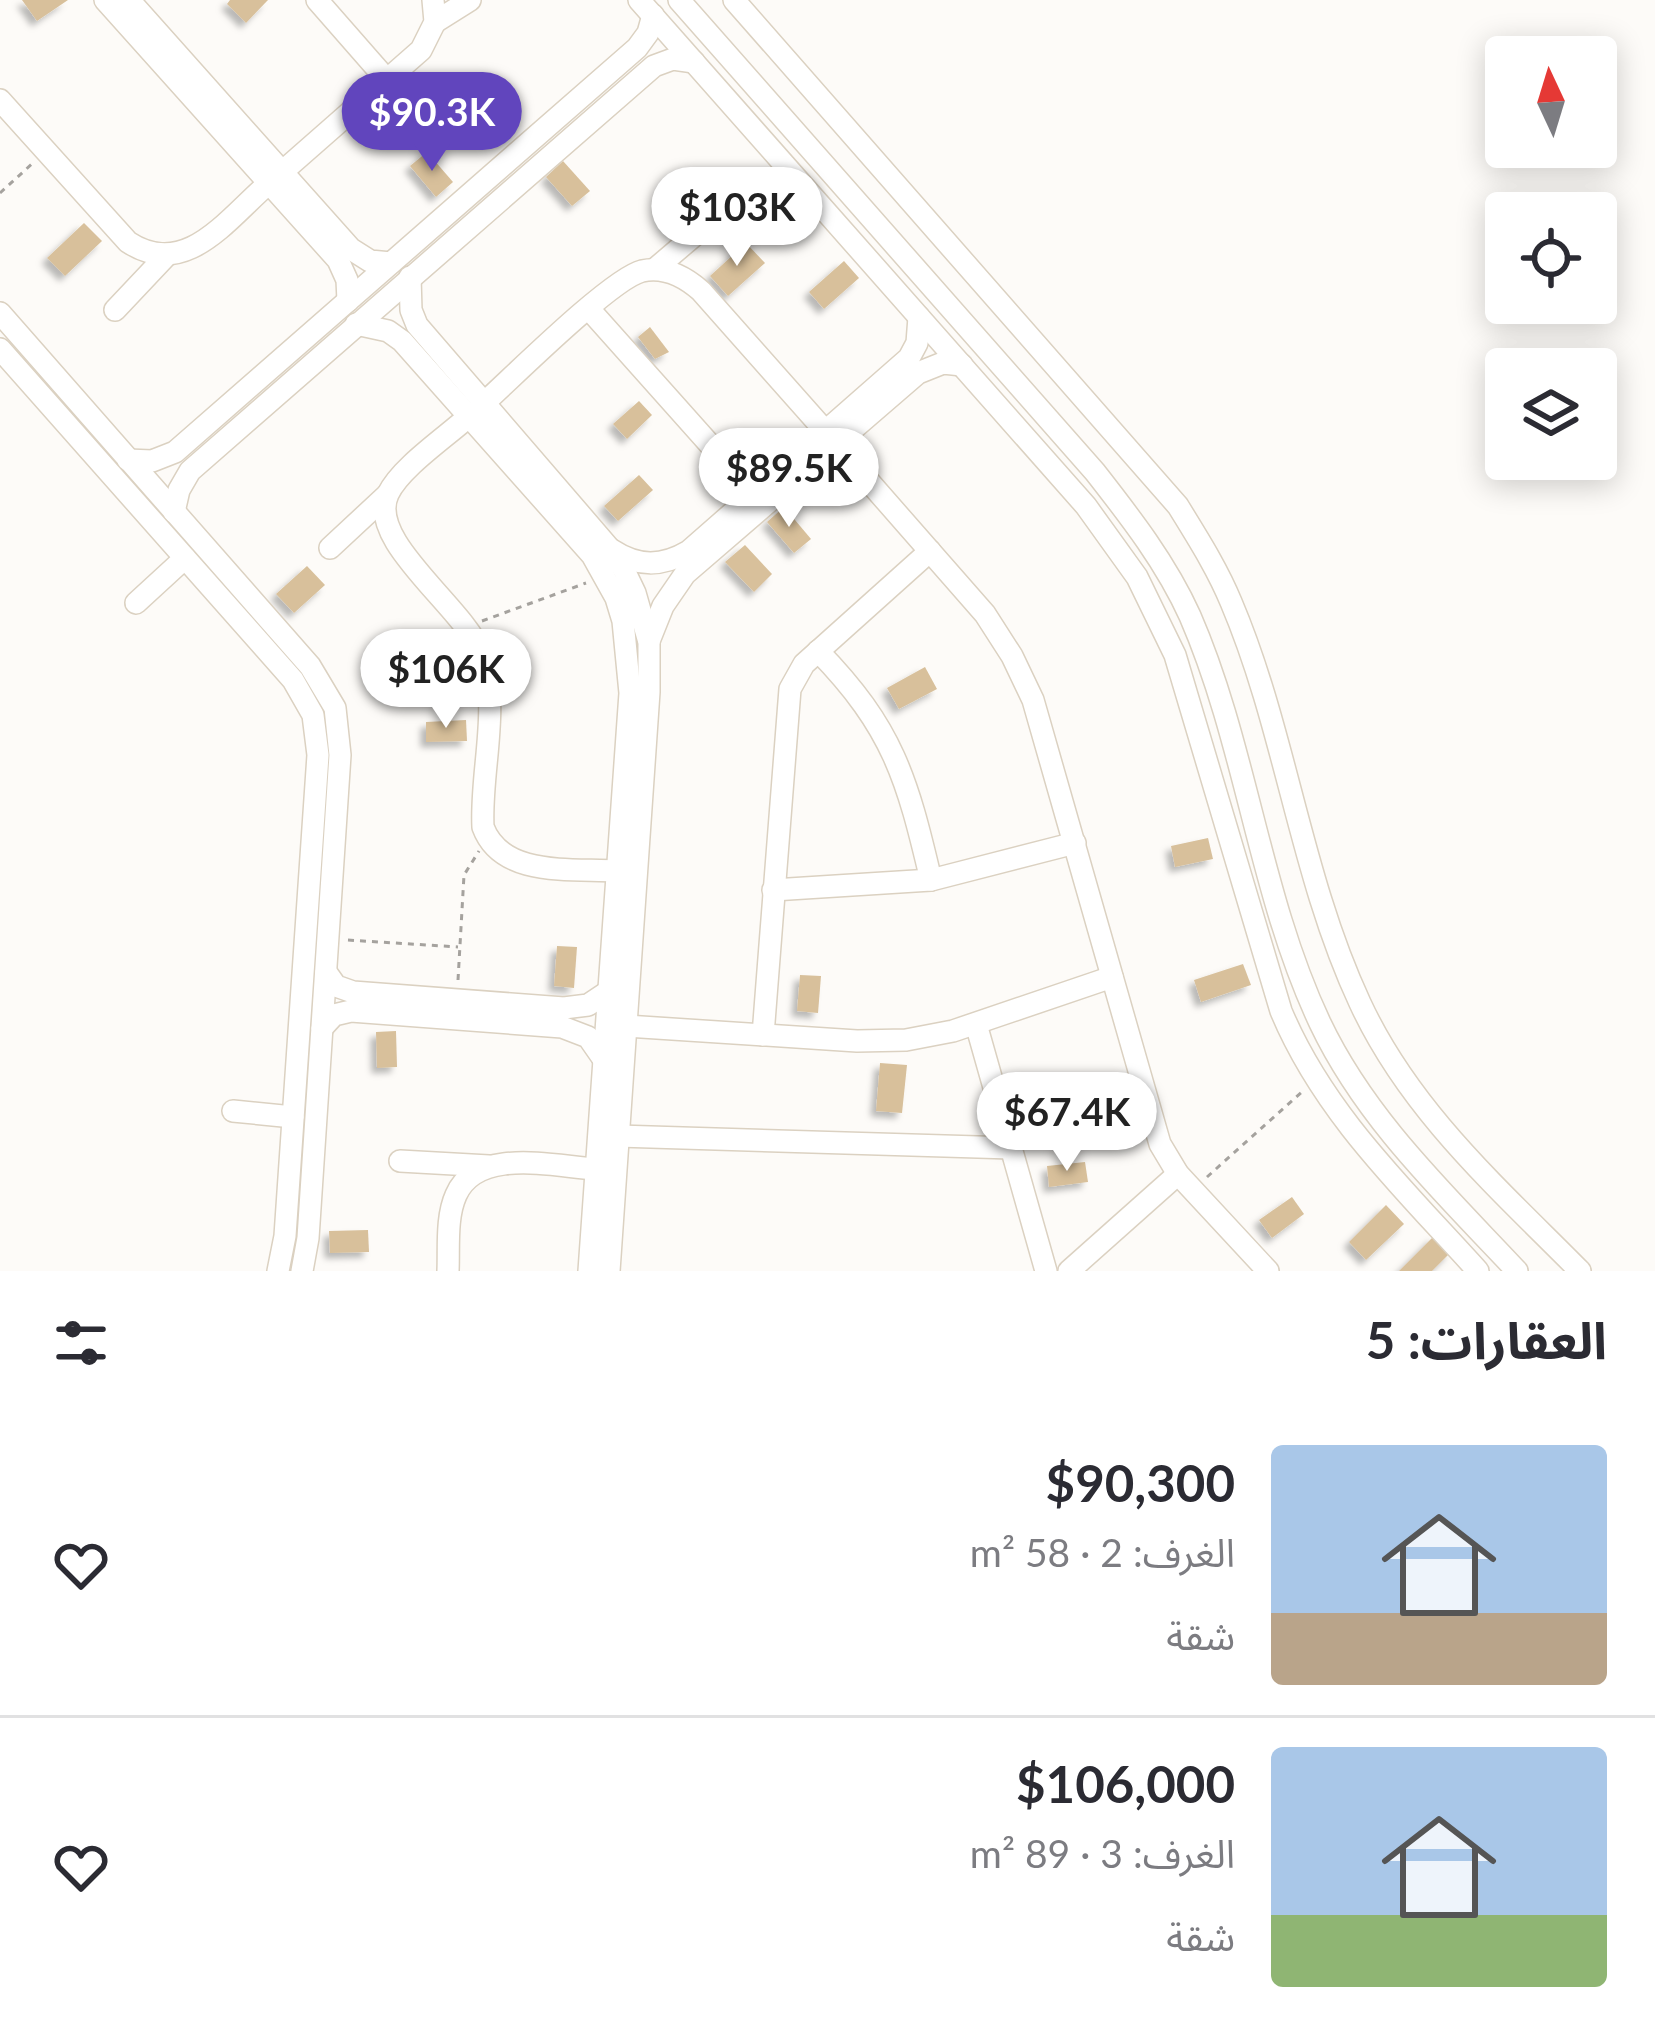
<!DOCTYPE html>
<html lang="ar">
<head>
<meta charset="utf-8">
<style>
	:root { --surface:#fff; --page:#f2f2f3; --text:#2b2b33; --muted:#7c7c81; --line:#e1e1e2; --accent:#6145bd }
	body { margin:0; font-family:Lato,"Noto Sans Arabic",sans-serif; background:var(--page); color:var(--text); direction:rtl; height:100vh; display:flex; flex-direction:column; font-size:45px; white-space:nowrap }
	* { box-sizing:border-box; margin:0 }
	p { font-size:39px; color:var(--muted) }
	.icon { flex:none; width:66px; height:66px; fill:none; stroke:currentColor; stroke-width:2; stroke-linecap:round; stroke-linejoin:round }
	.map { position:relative; height:1271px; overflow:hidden; direction:ltr }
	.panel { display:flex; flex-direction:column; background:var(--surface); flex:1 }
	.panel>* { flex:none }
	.needle { width:78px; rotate:356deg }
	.controls { position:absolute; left:1485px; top:36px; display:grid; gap:24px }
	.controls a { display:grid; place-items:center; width:132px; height:132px; border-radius:12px; background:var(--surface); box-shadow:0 6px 30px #0003; font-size:60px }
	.price { position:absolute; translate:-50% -102px; padding:0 27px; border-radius:42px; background:#fff; color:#222; font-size:39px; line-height:78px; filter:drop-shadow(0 3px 6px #0008) }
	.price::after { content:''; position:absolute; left:50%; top:72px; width:36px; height:27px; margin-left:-18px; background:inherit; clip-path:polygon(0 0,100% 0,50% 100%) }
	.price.selected { background:var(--accent); color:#fff }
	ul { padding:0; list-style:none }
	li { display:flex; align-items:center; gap:36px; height:300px; padding:0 48px }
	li+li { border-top:3px solid var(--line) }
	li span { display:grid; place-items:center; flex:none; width:336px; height:240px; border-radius:12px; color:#555 }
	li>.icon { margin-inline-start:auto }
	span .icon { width:144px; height:144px; fill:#fffc; stroke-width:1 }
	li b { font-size:51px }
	h2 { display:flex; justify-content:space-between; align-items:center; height:144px; padding:0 48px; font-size:51px }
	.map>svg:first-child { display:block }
</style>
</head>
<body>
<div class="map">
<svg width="1655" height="1271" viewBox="0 0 1655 1271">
	<defs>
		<filter id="shadow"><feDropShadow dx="-5.5" dy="5.5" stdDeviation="3" flood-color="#0004"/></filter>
	</defs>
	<rect width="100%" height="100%" fill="#fdfbf8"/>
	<g fill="#d8c09b" filter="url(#shadow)">
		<path d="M22,0H68L37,21Z"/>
		<path d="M230,0H268L246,23L227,4Z"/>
		<path d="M427,152L453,182L436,197L410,166Z"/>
		<path d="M563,161L590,191L572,206L546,177Z"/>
		<path d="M84,223L102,241L65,276L47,258Z"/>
		<path d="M746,243L765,263L728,296L710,276Z"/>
		<path d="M844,261L859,278L824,309L809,292Z"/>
		<path d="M650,327L669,352L655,359L638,337Z"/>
		<path d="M639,401L652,415L627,439L613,424Z"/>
		<path d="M639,475L653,490L618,521L604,506Z"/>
		<path d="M784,507L811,539L794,553L767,522Z"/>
		<path d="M745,545L772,574L754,592L725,562Z"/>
		<path d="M307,566L325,585L294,613L276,594Z"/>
		<path d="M925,667L937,689L899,709L887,688Z"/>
		<path d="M466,720L467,741L426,742V722Z"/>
		<path d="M1208,838L1213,859L1175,867L1171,846Z"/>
		<path d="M557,946L577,947L574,988L554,986Z"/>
		<path d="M1243,964L1251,985L1201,1002L1194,980Z"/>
		<path d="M800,975L821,976L818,1013L797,1011Z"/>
		<path d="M396,1031L397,1067L377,1068L376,1032Z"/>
		<path d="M880,1063L907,1065L902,1113L876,1111Z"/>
		<path d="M1085,1162L1088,1182L1049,1187L1047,1166Z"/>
		<path d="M1292,1197L1304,1214L1272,1238L1259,1220Z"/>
		<path d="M1386,1205L1404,1224L1366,1260L1349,1242Z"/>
		<path d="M368,1230L369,1252L330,1253L329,1231Z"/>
		<path d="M1434,1236L1451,1252L1432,1271H1399Z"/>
	</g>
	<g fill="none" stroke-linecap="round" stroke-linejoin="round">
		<g stroke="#dbd1c1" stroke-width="24">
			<g id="minor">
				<path d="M105,0L338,260L347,280L348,301"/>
				<path d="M129,0L351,249L370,261L391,263"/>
				<path d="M317,0L387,80"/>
				<path d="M639,0L1086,506L1137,577L1175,655L1281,1011C1324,1114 1404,1189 1478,1271"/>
				<path d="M679,0L1095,472C1131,518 1166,563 1190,616C1247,747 1259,894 1320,1023C1366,1120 1445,1194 1517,1271"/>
				<path d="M734,0L1178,506C1197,537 1217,568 1231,602C1286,731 1300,875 1360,1003C1410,1111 1498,1188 1580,1271"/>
				<path d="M435,22L470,0"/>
				<path d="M0,100L128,242C186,280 227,219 269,183"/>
				<path d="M282,172L421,50L435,22L433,0"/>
				<path d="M655,269L709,223"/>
				<path d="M410,277L411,310L417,325L610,549L624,570L635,593L649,642V692L609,1271"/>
				<path d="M589,309L754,494"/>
				<path d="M115,310L165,257"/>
				<path d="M0,313L310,666L335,708L340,755L308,1238L302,1271"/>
				<path d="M356,324L388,331L402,341L592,555L616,598L623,621L630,693L589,1271"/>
				<path d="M0,349L293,680L313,715L318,755L285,1236L278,1271"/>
				<path d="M484,403C514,376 611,279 642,271C665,266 684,276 701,291L826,432"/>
				<path d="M468,417C446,437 400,468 388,494C366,541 464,607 481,653C501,707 480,771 483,827C502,878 572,868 617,871"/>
				<path d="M836,444L985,614L1012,656L1033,700L1160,1144L1178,1174L1268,1271"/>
				<path d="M128,460L152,461L175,452L637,48L648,33L653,15"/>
				<path d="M174,512L179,490L190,471L654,66L673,59L694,62"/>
				<path d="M330,548L387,495"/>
				<path d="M612,550C638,567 662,567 689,551L909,358L917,343L919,317"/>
				<path d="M136,603L185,558"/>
				<path d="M649,641L663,606L685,574L918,373L943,363L962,365"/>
				<path d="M818,651C893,728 907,778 931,880"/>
				<path d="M773,890L931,880L1075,843"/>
				<path d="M326,972L336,986L353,992L564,1008L588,1005L609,991"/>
				<path d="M976,1024L1046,1271"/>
				<path d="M626,1026L857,1041L906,1040L953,1031L1112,977"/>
				<path d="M322,1028L334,1015L351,1011L562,1027L588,1037L604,1060"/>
				<path d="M763,1035L790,689L804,664L930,551"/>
				<path d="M233,1111L293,1117"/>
				<path d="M618,1136L1011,1148"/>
				<path d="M400,1161L489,1166"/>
				<path d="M448,1271C449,1247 446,1217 456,1195C477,1146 556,1167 597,1169"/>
				<path d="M1069,1271L1178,1174"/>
			</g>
		</g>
		<g stroke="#a5a29e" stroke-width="3" stroke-dasharray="6 6" stroke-linecap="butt">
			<path d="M0,193L34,162"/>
			<path d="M482,621L586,583"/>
			<path d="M348,940L458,947"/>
			<path d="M458,980L464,875L479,851"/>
			<path d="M1207,1177L1303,1091"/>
		</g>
		<use href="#minor" stroke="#fff" stroke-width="21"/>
	</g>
</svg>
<div class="controls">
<a><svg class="needle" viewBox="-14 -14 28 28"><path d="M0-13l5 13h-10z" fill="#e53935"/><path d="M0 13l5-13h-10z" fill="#7c7c81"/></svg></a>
<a><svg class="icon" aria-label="locate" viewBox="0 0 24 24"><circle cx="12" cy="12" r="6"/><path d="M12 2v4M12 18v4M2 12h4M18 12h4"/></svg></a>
<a><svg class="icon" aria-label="layers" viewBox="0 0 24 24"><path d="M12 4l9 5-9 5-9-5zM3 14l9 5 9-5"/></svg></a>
</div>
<b class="price selected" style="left:432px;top:174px">$90.3K</b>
<b class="price" style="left:737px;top:269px">$103K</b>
<b class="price" style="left:789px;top:530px">$89.5K</b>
<b class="price" style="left:446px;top:731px">$106K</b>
<b class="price" style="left:1067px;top:1174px">$67.4K</b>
</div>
<section class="panel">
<h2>العقارات: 5<svg class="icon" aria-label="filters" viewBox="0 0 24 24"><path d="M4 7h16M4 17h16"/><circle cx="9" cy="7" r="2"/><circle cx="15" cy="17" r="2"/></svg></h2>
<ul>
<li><span style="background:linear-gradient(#a9c7e8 70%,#b9a48a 0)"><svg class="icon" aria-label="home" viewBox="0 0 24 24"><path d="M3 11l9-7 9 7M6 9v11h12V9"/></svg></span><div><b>$90,300</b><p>الغرف: 2 · 58 m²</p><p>شقة</p></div><svg class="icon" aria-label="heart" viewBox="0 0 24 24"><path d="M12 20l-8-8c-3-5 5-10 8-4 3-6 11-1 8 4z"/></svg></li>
<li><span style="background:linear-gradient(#a9c7e8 70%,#8fb573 0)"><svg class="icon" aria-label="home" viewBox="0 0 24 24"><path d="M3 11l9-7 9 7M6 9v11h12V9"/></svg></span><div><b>$106,000</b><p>الغرف: 3 · 89 m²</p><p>شقة</p></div><svg class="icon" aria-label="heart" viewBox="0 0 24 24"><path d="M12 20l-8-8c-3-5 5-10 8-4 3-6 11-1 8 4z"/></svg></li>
</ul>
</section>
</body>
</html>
